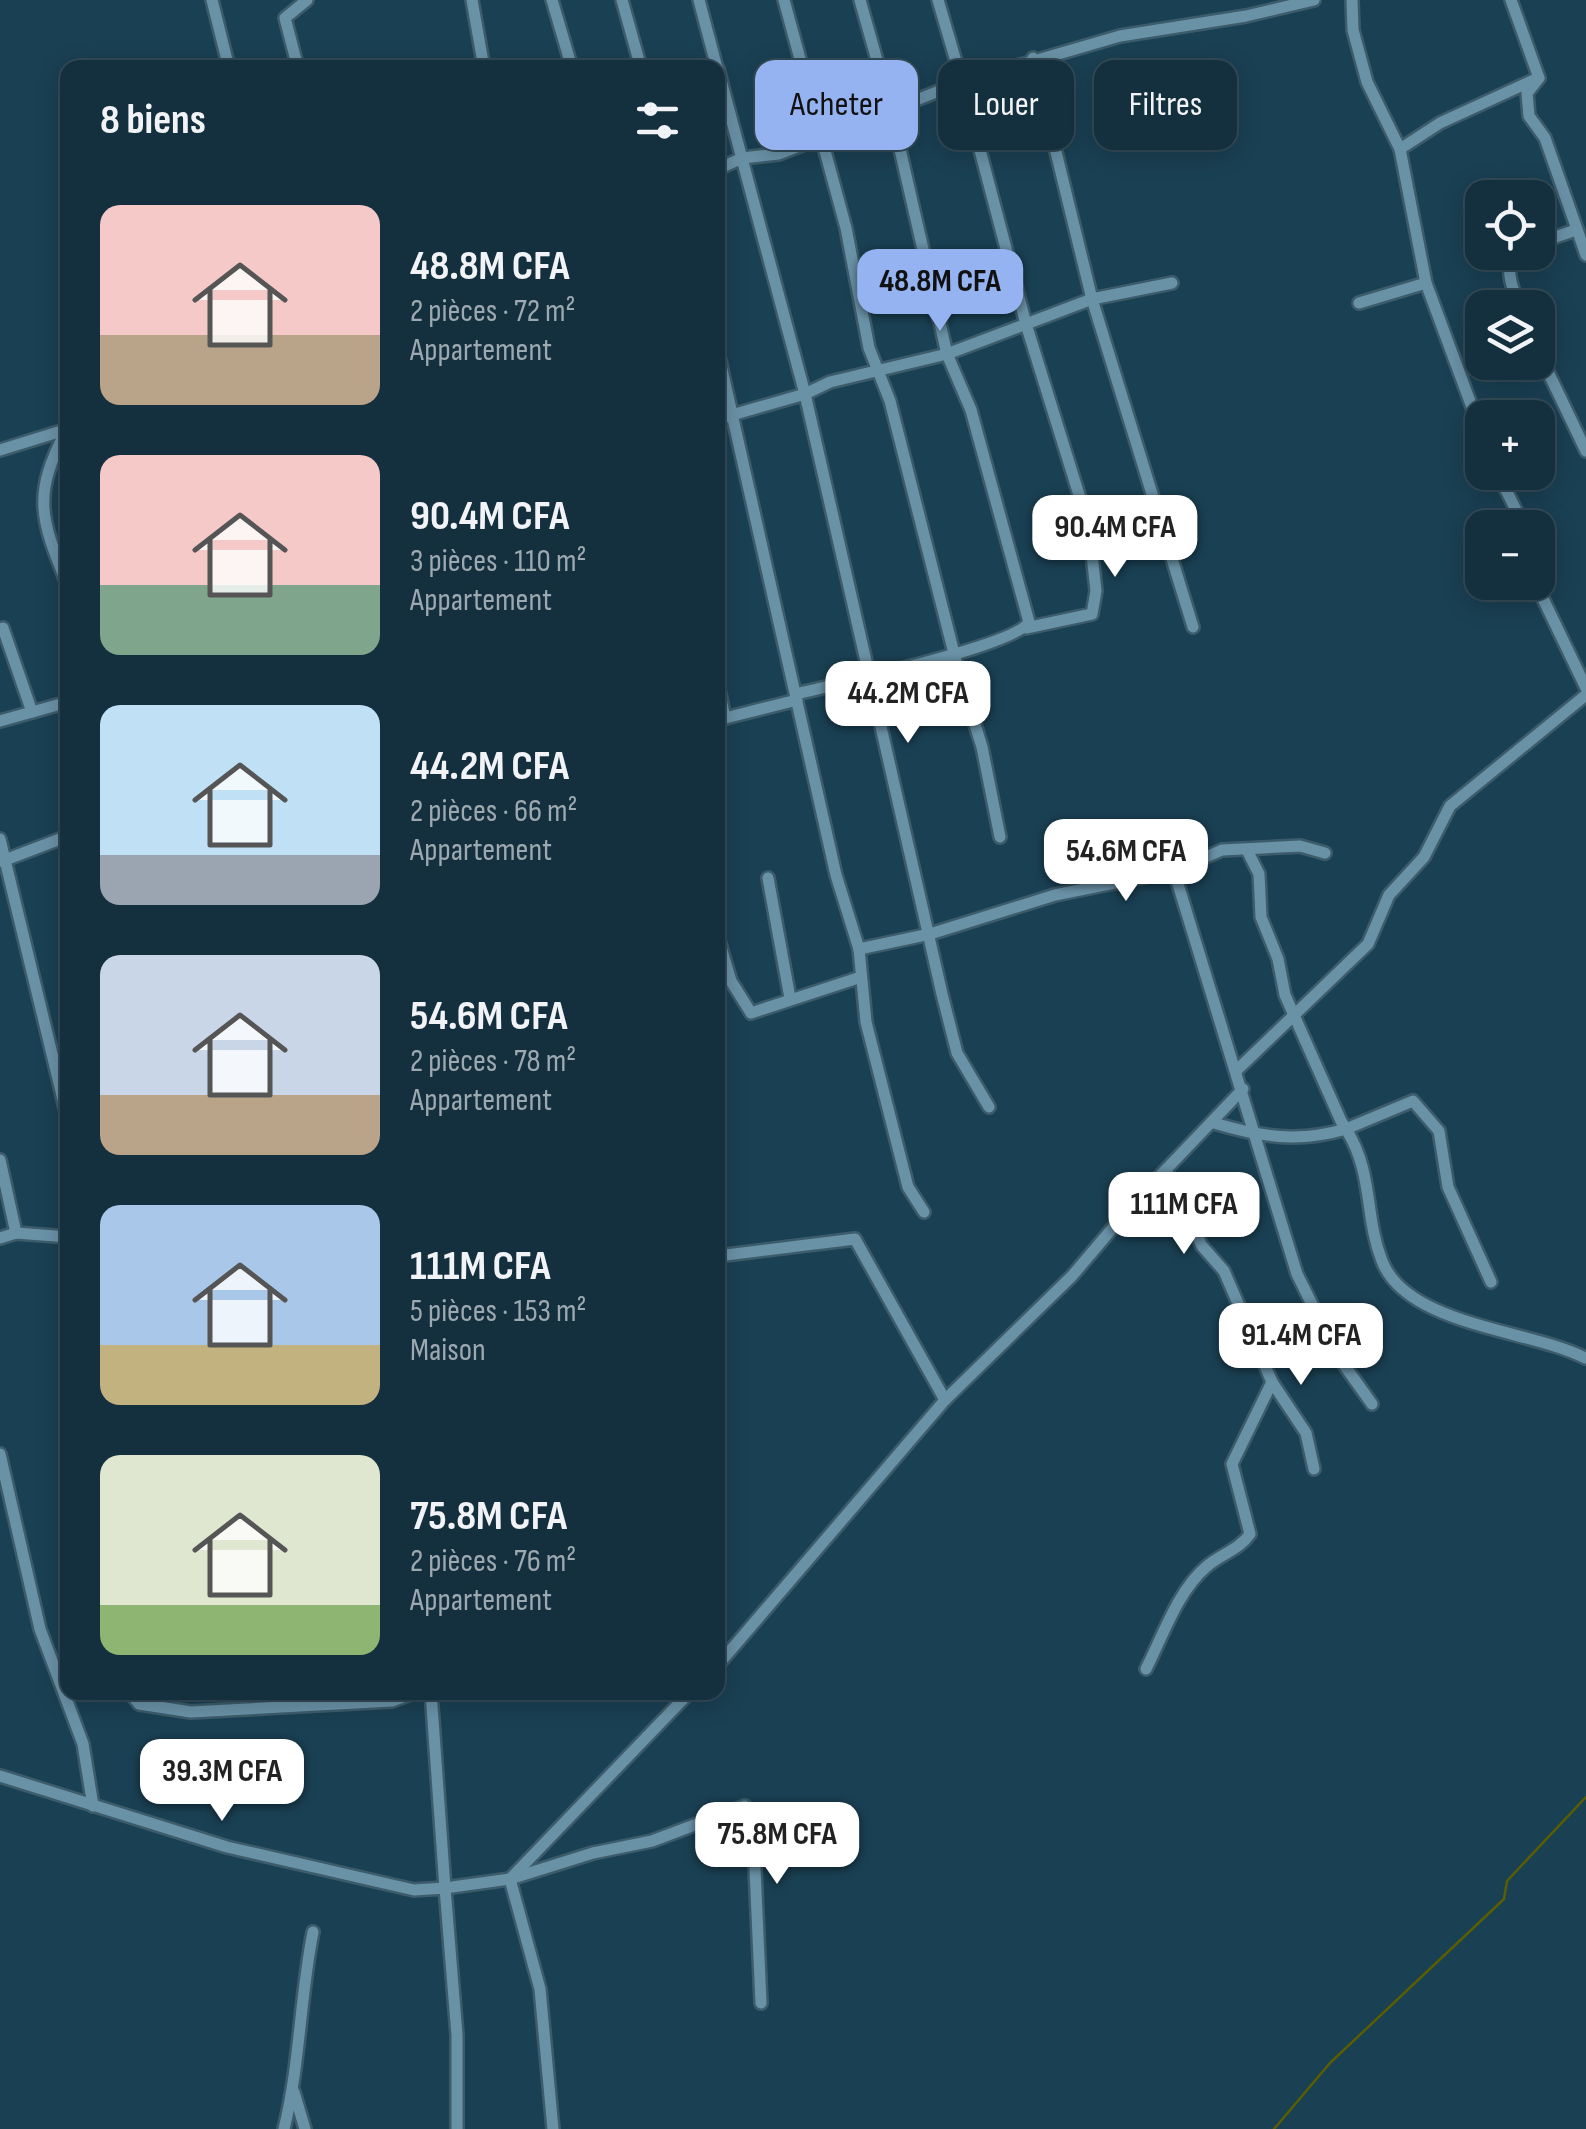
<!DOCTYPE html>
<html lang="fr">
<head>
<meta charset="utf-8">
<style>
	:root { --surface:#14303e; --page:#213c49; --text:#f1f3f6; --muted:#9da9b0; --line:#334b58; --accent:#95b2f1 }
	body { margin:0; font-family:"Sofia Sans Condensed",sans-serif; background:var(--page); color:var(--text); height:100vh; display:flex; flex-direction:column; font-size:38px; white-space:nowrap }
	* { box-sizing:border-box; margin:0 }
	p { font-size:32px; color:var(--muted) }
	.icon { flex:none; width:55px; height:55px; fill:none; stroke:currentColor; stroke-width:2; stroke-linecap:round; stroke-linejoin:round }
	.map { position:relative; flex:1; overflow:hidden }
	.drawer { position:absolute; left:60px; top:60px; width:665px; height:1640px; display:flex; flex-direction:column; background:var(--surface); border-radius:20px; box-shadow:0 5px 25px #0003,0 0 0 2px var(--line) }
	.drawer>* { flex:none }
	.top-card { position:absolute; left:755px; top:60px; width:680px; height:90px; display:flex; gap:20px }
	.fabs { position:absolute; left:1465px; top:180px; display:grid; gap:20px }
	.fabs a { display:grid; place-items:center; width:90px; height:90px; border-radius:20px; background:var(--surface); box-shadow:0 5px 25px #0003,0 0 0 2px var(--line); font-size:50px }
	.price { position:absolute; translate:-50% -85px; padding:0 22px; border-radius:20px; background:#fff; color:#222; font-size:32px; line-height:65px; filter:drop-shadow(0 2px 5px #0008) }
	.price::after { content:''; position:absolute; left:50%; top:60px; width:30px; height:22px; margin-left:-15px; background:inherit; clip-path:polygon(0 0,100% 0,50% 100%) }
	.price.current { background:var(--accent); color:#111 }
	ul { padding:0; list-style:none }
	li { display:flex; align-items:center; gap:30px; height:250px; padding:0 40px }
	li span { display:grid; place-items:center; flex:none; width:280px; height:200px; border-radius:20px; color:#555 }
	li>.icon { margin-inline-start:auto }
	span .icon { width:120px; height:120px; fill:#fffc; stroke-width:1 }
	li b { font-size:42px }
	h2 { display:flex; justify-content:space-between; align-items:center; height:120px; padding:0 40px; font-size:42px }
	.pill { padding:0 35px; border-radius:20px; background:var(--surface); box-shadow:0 5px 25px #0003,0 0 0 2px var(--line); font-size:35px; line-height:90px }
	.pill.current { background:var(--accent); color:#111 }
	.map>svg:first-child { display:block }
</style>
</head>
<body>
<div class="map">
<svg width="1586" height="2129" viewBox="0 0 1586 2129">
	<rect width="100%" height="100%" fill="#1a4053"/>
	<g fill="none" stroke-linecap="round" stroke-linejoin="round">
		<path stroke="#5a5d00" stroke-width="2.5" d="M1274,2129L1330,2063L1504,1899L1507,1881L1586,1797"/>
		<g stroke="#3d5c6b" stroke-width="16">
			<g id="minor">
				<path d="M212,0L229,68"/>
				<path d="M472,0L484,68"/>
				<path d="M552,0L572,68"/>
				<path d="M622,0L641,68"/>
				<path d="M699,0L717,68"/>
				<path d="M784,0L846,228L869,348L890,401L960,677L982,747L1000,837"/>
				<path d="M938,0L962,82L1120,36L1246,16L1314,0"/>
				<path d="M1352,0L1353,30L1367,82L1400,149L1426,283L1482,434"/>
				<path d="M1511,0L1539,78"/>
				<path d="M1033,58L1092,299L1193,627"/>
				<path d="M298,68L285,18L307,0"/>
				<path d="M718,69L805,394L942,994L957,1053L989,1107"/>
				<path d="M1539,78L1527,93L1529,116L1545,138L1586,255"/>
				<path d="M1400,149L1440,123L1538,78"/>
				<path d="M718,169L742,158L779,154L962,82L1026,324L1089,527L1096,591L1092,614L1026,628"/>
				<path d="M1538,243L1576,230"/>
				<path d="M1516,252C1503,269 1513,289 1520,308"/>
				<path d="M1359,303L1426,283"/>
				<path d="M1538,351L1586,451"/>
				<path d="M718,352L836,875L859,949L866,1022L908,1187L924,1212"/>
				<path d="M718,419L805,394L830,382L947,354L1092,299L1172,283"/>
				<path d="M67,429C32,495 40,518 68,586"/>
				<path d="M0,450L68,429"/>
				<path d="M1497,472L1525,528"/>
				<path d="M1535,582L1586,688"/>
				<path d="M3,628L32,712"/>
				<path d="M718,685L725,718L718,720"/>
				<path d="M796,694C833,685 1015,646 1029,622L971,410L947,354L891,110L860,0"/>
				<path d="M725,718L797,700"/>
				<path d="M0,721L68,702"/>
				<path d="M68,836L5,860L68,1120"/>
				<path d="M0,839L5,860L0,861"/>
				<path d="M1247,850L1259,874L1261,917L1278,959L1285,995L1341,1121L1346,1129L1413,1101L1439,1131L1448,1187L1491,1282"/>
				<path d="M1174,871L1297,1274L1337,1355L1372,1404"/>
				<path d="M768,878L790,998"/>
				<path d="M718,937L731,981L751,1013L861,977"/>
				<path d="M859,949L930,934L1055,895L1174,871L1222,850L1300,846L1325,853"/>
				<path d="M1237,1070L1368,944L1389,895L1424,857L1450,806L1586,695"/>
				<path d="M1214,1123C1261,1137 1298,1143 1346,1129C1374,1174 1364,1215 1382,1261C1407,1326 1532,1330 1585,1358"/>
				<path d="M0,1160L16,1233"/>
				<path d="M1166,1170L1202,1246L1224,1271L1272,1382L1306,1433L1314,1469"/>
				<path d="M0,1238L16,1233L68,1237"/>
				<path d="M718,1256L855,1239L945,1400"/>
				<path d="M0,1454L40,1629L83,1744L93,1806"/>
				<path d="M718,1665L945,1400L1072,1276L1133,1204L1243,1089"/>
				<path d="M1146,1669C1163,1636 1177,1592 1206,1567C1221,1554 1239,1550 1250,1534L1232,1464L1272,1382"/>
				<path d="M129,1692L139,1704L191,1712L392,1701L416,1692"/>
				<path d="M431,1692L445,1888L510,1879L593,1853L652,1841L745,1806L753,1824L761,2003"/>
				<path d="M0,1776L227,1847L414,1890L445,1888L457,2035V2129"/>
				<path d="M294,2092L305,2129"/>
				<path d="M284,2129C300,2064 300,1997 313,1932"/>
				<path d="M553,2129L540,1989L510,1879L690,1692"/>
			</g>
		</g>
		<use href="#minor" stroke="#6a92a7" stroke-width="11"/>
	</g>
</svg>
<div class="fabs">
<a><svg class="icon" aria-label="locate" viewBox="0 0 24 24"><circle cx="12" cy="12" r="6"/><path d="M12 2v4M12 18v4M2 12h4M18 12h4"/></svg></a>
<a><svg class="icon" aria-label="layers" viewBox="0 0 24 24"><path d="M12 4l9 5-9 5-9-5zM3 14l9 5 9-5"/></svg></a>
<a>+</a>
<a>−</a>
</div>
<b class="price current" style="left:940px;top:334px">48.8M CFA</b>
<b class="price" style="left:1115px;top:580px">90.4M CFA</b>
<b class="price" style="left:908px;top:746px">44.2M CFA</b>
<b class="price" style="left:1126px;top:904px">54.6M CFA</b>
<b class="price" style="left:1184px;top:1257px">111M CFA</b>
<b class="price" style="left:1301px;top:1388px">91.4M CFA</b>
<b class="price" style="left:222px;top:1824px">39.3M CFA</b>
<b class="price" style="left:777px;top:1887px">75.8M CFA</b>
<div class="top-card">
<a class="pill current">Acheter</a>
<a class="pill">Louer</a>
<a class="pill">Filtres</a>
</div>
<section class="drawer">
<h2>8 biens<svg class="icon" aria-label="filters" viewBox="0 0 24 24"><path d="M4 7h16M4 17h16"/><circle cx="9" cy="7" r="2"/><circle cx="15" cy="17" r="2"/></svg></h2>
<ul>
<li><span style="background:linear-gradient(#f6c9c9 65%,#b9a48a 0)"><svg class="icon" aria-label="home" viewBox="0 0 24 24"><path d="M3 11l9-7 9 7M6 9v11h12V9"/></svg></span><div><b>48.8M CFA</b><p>2 pièces · 72 m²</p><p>Appartement</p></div></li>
<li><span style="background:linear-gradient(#f6c9c9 65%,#7fa58c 0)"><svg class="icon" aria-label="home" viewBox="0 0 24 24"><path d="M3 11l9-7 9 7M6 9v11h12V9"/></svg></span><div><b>90.4M CFA</b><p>3 pièces · 110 m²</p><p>Appartement</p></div></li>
<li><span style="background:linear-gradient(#bfe0f5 75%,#9aa5b1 0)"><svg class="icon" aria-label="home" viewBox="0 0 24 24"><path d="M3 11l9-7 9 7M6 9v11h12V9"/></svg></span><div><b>44.2M CFA</b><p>2 pièces · 66 m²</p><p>Appartement</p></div></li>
<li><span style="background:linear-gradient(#c9d6e8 70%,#b9a48a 0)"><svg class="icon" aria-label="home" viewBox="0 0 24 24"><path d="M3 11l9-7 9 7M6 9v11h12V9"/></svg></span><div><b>54.6M CFA</b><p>2 pièces · 78 m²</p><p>Appartement</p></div></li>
<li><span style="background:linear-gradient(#a9c7e8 70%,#c2b280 0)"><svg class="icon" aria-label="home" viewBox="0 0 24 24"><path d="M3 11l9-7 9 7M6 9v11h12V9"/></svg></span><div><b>111M CFA</b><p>5 pièces · 153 m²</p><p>Maison</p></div></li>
<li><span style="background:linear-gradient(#dfe7d0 75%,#8fb573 0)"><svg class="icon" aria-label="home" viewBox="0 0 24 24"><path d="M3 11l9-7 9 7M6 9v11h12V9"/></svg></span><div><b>75.8M CFA</b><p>2 pièces · 76 m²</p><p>Appartement</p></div></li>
</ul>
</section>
</div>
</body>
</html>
